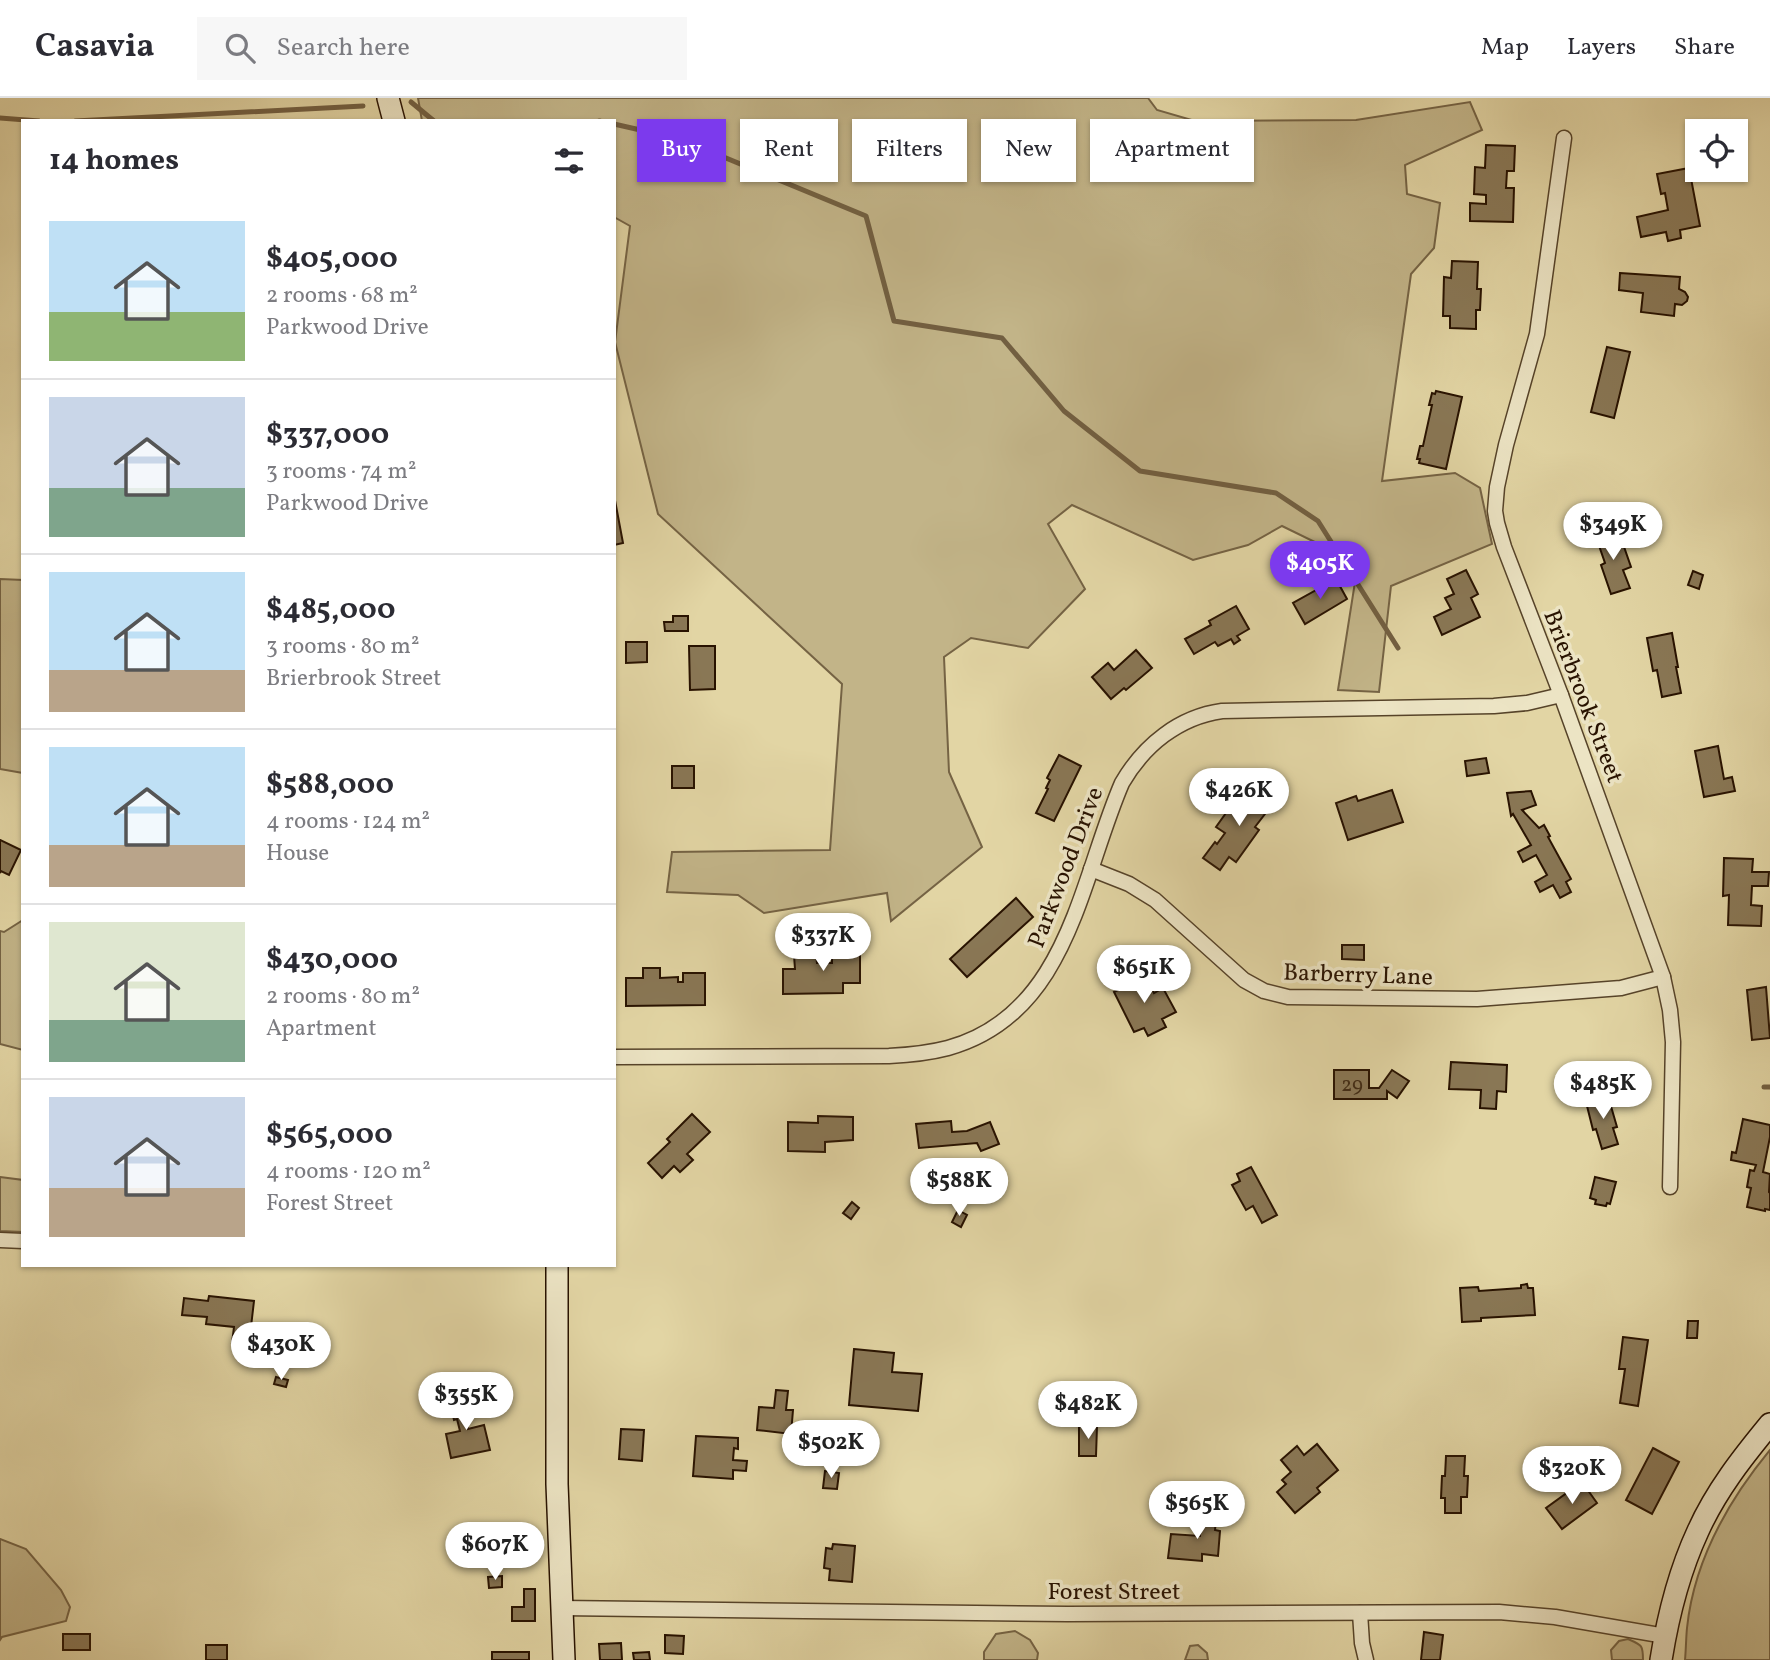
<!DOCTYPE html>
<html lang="en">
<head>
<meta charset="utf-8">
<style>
	:root { --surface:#fff; --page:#f7f7f7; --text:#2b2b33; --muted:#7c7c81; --line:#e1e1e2; --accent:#7c3aed }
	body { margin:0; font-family:Vollkorn,serif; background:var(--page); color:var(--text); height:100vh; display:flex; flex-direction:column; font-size:26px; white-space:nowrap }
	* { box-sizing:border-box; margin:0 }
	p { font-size:23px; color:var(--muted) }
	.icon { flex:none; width:38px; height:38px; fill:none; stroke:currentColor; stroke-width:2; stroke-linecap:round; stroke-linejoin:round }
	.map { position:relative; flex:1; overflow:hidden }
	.side { position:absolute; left:21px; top:21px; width:595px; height:1148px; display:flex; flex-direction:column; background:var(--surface); border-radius:0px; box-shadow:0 2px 5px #0004 }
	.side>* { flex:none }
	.hud { position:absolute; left:637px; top:21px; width:665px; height:63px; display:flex; gap:14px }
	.controls { position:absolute; left:1685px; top:21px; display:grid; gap:14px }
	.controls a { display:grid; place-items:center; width:63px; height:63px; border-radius:0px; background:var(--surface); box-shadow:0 2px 5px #0004; font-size:35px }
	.price { position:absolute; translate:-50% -60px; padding:0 16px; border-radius:24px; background:#fff; color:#222; font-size:23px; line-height:46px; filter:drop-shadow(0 2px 4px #0008) }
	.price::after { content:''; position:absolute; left:50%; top:42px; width:21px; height:16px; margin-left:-10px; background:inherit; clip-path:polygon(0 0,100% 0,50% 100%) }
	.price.on { background:var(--accent); color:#fff }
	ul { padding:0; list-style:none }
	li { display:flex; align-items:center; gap:21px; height:175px; padding:0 28px }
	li+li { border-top:2px solid var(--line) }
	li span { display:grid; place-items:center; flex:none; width:196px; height:140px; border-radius:0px; color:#555 }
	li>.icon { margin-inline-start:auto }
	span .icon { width:84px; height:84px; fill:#fffc; stroke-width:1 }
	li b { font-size:30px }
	h2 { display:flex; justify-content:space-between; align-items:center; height:84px; padding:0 28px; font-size:30px }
	.tag { padding:0 24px; border-radius:0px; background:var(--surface); box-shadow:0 2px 5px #0004; font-size:24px; line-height:63px }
	.tag.on { background:var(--accent); color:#fff }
	header { display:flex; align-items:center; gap:42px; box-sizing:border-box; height:98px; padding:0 35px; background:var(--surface); border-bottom:2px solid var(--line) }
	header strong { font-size:33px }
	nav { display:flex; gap:38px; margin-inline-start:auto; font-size:24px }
	.search { width:490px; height:63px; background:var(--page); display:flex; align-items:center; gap:18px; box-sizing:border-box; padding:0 24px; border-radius:0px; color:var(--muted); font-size:26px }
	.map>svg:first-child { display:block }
</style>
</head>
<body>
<header>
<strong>Casavia</strong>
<div class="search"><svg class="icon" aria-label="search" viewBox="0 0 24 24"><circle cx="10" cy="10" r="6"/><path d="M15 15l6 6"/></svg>Search here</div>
<nav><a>Map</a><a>Layers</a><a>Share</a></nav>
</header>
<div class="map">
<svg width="1770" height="1562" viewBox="0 0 1770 1562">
	<rect width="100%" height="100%" fill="#e2d5a4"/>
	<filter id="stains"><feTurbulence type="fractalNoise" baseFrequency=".00286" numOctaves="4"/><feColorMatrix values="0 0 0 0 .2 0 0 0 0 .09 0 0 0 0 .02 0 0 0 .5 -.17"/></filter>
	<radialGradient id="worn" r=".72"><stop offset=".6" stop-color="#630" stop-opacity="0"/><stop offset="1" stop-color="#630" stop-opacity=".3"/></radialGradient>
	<g fill="#c2b488" stroke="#756344" stroke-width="2">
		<path d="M418,0H1148L1157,12L1195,23L1356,22L1470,4L1482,32L1405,67L1407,96L1440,105L1434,150L1411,176L1382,383L1455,375L1480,390L1492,446L1391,488L1379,594L1338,592L1358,465L1282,428L1248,447L1193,462L1072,407L1048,426L1085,491L1028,550L971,540L944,559L949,674L982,749L891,823L887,795L764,815L738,797L667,794L672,754L830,752L842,586L658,416L615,244L630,128L614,119V23H422Z"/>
		<path d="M0,481L23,482V675L0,671Z"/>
		<path d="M23,822V952L0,946V833L4,834Z"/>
		<path d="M0,1079L23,1082V1134L0,1133Z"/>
		<path d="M1770,1352V1562H1685C1686,1551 1686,1540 1687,1530C1694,1462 1728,1403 1770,1352Z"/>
		<path d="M0,1441L26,1451L61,1492L70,1509L66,1523L2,1539L0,1542Z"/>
		<path d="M1015,1533L1030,1542L1038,1555L1037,1562H984V1554L996,1536Z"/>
		<path d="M1628,1541C1642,1547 1643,1547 1643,1562H1612L1611,1552L1619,1543Z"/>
		<path d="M1198,1547L1207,1555L1208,1562H1185L1190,1548Z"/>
	</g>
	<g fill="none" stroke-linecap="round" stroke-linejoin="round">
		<g stroke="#725f41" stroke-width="5">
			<path d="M411,4L434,23"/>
			<path d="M0,20L39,23"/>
			<path d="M75,23L363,8"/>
			<path d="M599,23H600"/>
			<path d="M614,26L680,41L866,118L894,223L1002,240L1064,313L1140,373L1276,395L1318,423L1398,550"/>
			<path d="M1764,989H1770"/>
		</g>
	</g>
	<g fill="#897755" stroke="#281200" stroke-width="2">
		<path d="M1486,47L1515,48L1514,73H1507L1506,90H1514L1513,124L1470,123V105L1486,106V97L1474,96L1475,69L1485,70Z"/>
		<path d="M1689,70L1700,128L1680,132L1681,140L1668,143L1666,134L1641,139L1637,119L1668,112L1665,95L1661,96L1657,76Z"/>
		<path d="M1452,163L1478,164L1477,191H1481L1480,212H1476V231L1450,230V218H1443L1444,179L1451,180Z"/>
		<path d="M1620,175L1680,179L1679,191L1685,194L1688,199L1687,203L1682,207L1675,206L1674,218L1641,214L1643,195L1619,192Z"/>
		<path d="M1607,249L1630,254L1614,320L1591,314Z"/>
		<path d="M1436,293L1462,299L1446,371L1419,365L1420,361H1417L1420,348H1423L1432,307H1429L1432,295L1435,296Z"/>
		<path d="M614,397L623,445L614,447Z"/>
		<path d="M1610,430L1616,448L1623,446L1631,469L1623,472L1630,490L1611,496L1601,467L1605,465L1595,436Z"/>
		<path d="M1466,472L1478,496L1471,500L1480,519L1442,537L1434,519L1451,511L1445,500L1454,496L1447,481Z"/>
		<path d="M1693,473L1703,477L1699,491L1688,487Z"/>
		<path d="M1336,481L1347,501L1305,526L1293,505Z"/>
		<path d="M1236,508L1249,531L1237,538L1240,542L1234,546L1231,541L1218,548L1215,544L1194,556L1185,541L1211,527L1209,523Z"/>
		<path d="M673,518H688V533H665L664,524H673Z"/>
		<path d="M1672,535L1678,569H1676L1681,595L1662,599L1657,572L1653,573L1647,540Z"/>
		<path d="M626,544H647V564L626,565Z"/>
		<path d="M689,548H715V591L690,592Z"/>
		<path d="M1136,552L1152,570L1126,592L1124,590L1111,601L1092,579L1108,565L1114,572Z"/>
		<path d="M1718,648L1724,681L1732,679L1735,693L1704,699L1695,653Z"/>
		<path d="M1059,657L1081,668L1054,723L1036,715L1048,691L1046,690L1050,682L1047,680Z"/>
		<path d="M1486,660L1489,675L1467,678L1465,663Z"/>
		<rect x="672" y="668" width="22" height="22"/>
		<path d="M1256,690L1275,703L1255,729L1259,732L1236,764L1229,759L1220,772L1203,760L1215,744L1217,746L1225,735L1216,729L1236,701L1244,706Z"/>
		<path d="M1392,692L1403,724L1348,742L1336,705L1356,698L1358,703Z"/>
		<path d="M1531,693L1536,707L1522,712L1539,730L1544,727L1550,738L1548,739L1571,781L1566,784L1571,794L1560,800L1553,787L1540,794L1535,784L1547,777L1536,757L1523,764L1518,754L1531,747L1513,716L1511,718L1507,695Z"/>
		<path d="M0,742L21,752L9,777L1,773L0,775Z"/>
		<path d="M1724,760L1753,761L1752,774H1769L1768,788H1752L1751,807L1762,808L1761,828L1728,827L1729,797L1723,798Z"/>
		<path d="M1016,800L1033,819L967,879L950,861Z"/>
		<path d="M1342,847H1364V862L1342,861Z"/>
		<path d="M832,851H860V885H843V895L783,896V871H795L794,857H816L817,865H832Z"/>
		<path d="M643,870H660V880L678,879V884H683V875H705V907L626,908V880H643Z"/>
		<path d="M1127,877L1130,884L1137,881L1140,886L1148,882L1154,895L1163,890L1176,914L1162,921L1166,929L1148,938L1144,930L1134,934L1114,894L1120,891L1116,883Z"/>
		<path d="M1766,889L1770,940L1752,942L1747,892Z"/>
		<path d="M1451,964L1507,967L1506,994L1497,993L1496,1011L1480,1010L1481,992L1449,991Z"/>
		<path d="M1334,972H1369V990H1379L1392,972L1409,983L1397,1000L1387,993V1001H1334Z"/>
		<path d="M1608,998L1617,1029L1613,1030L1618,1046L1602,1051L1596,1031L1593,1032L1586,1004Z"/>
		<path d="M692,1016L710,1034L687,1056L693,1062L680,1074L674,1068L662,1080L648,1065L670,1044L667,1041Z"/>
		<path d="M818,1018L853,1019V1042L825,1044V1054L788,1053V1024L818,1025Z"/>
		<path d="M1743,1021L1770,1027V1039L1763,1074L1770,1076L1769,1094L1770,1095V1112L1765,1111V1113L1747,1109L1751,1090L1747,1089L1750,1072L1754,1073L1756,1067L1731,1062L1732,1054L1736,1055Z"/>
		<path d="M951,1023L952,1034L967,1033L990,1024L999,1046L981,1053L977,1045L919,1050L916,1026Z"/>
		<path d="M1251,1069L1277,1117L1262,1125L1253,1108L1246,1112L1232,1087L1240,1083L1237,1076Z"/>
		<path d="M1595,1079L1616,1084L1610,1106L1607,1105L1606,1108L1595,1106L1596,1102L1590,1100Z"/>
		<path d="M852,1104L859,1110L851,1121L843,1115Z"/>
		<path d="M958,1112L967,1117L961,1129L952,1124Z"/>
		<path d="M1527,1186L1528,1190H1533L1535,1217L1481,1220V1223L1462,1224L1460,1190L1478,1189L1479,1193L1521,1190V1187Z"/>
		<path d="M209,1198L254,1203L249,1246L232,1245L234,1229L206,1226L207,1219L182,1217L184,1200L208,1203Z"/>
		<path d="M1688,1223H1698L1697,1240H1687Z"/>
		<path d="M1623,1239L1648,1242L1638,1308L1620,1305L1625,1271H1619Z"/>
		<path d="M854,1251L894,1255L892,1274L922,1276L918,1313L849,1307Z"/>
		<path d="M276,1279L288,1282L286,1289L274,1286Z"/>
		<path d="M776,1292L788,1293L786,1312H793L791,1336L757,1332L759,1309L774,1310Z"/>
		<path d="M470,1300L474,1317L466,1318L468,1331L484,1327L490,1352L451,1360L446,1336L460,1333L457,1321L454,1322L450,1304Z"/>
		<path d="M1079,1328H1097L1096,1358H1079Z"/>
		<path d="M621,1331L644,1332L642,1363L619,1361Z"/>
		<path d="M696,1338L738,1340V1351L734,1350L733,1362L747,1363L746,1373L733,1372V1381L693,1378Z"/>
		<path d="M1317,1346L1338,1372L1317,1390L1320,1394L1295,1415L1277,1394L1286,1386L1282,1382L1291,1374L1281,1362L1297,1348L1304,1357Z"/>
		<path d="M1653,1350L1679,1364L1652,1416L1626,1402Z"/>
		<path d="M1446,1358H1465L1464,1378H1468L1467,1399H1461V1415H1445V1400H1441L1442,1378H1445Z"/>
		<path d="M825,1373L839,1375L837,1391L823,1390Z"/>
		<path d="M1582,1384L1597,1405L1562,1431L1546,1410Z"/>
		<path d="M1202,1412L1217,1413L1215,1432L1220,1433L1218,1458L1202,1456V1463L1168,1460L1171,1436L1200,1438Z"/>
		<path d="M833,1446L855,1448L852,1484L829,1482L830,1471L824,1470L826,1450L832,1451Z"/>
		<path d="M502,1478V1489L489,1490L488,1479Z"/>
		<path d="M524,1491H535V1523H512V1509H524Z"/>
		<path d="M1424,1534L1443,1537L1440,1562H1421Z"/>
		<rect x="63" y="1536" width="27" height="16"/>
		<path d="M665,1537L684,1538L683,1556L665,1555Z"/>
		<path d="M621,1545L622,1562H600L599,1546Z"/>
		<rect x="206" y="1547" width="21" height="15"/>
		<rect x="492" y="1554" width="37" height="8"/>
		<path d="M649,1554L650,1562H634L633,1555Z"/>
	</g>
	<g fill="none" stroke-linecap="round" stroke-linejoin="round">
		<g stroke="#564329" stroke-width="17">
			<g id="street">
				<path d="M1564,40L1537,236L1506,347L1497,389L1495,413L1497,425L1504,449L1561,597L1663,879L1670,912L1673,944L1670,1089"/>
				<path d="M1091,771L1129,786L1155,802L1244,882L1264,893L1288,899L1477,901L1621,890L1663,879"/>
				<path d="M614,959L889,958C909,957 929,955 948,950C1068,917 1080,782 1122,685C1144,647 1179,619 1222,613L1494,608L1527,605L1561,597"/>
				<path d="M0,1142L23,1143"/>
				<path d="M561,1510L1068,1516L1499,1514L1555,1519L1665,1538"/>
				<path d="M1360,1515L1362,1545L1366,1562"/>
			</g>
		</g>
		<g stroke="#281200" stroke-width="24">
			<g id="secondary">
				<path d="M388,0L394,23"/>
				<path d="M557,1167V1386L564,1562"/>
				<path d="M1661,1562C1668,1518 1679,1474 1698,1433C1716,1393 1742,1360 1770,1326"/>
			</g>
		</g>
		<use href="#street" stroke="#ece4c4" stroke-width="14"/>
		<use href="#secondary" stroke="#ece4c4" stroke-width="21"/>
	</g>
	<g text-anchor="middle" stroke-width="7" stroke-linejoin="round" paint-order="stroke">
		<g font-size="21" fill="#402b15">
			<text x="1352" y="993">29</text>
		</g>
		<g font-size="24" fill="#281200" stroke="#ece4c4">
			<text transform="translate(1584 598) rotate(69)" y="8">Brierbrook Street</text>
			<text transform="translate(1065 769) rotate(-69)" y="8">Parkwood Drive</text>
			<text transform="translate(1358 876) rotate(2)" y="8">Barberry Lane</text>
			<text x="1114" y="1501">Forest Street</text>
		</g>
	</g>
	<rect width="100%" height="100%" filter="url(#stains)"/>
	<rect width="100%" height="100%" fill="url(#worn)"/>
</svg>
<div class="controls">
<a><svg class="icon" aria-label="locate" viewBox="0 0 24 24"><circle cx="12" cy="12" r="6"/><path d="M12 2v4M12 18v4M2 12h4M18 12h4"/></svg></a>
</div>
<b class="price" style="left:1613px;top:464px">$349K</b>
<b class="price on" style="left:1320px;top:503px">$405K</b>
<b class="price" style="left:1239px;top:730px">$426K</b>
<b class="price" style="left:823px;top:875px">$337K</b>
<b class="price" style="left:1144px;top:907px">$651K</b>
<b class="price" style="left:1603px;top:1023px">$485K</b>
<b class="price" style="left:959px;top:1120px">$588K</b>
<b class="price" style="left:281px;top:1284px">$430K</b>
<b class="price" style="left:466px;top:1334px">$355K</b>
<b class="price" style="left:1088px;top:1343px">$482K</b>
<b class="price" style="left:831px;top:1382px">$502K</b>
<b class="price" style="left:1572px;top:1408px">$320K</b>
<b class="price" style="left:1197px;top:1443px">$565K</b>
<b class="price" style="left:495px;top:1484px">$607K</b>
<div class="hud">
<a class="tag on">Buy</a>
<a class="tag">Rent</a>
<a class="tag">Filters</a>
<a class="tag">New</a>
<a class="tag">Apartment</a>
</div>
<section class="side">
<h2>14 homes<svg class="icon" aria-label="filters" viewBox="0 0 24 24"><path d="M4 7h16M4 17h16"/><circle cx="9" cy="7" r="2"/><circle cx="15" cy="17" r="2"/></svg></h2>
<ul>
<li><span style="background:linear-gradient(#bfe0f5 65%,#8fb573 0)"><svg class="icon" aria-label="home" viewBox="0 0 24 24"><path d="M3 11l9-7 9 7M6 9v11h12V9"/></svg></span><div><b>$405,000</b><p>2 rooms · 68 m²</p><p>Parkwood Drive</p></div></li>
<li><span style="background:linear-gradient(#c9d6e8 65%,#7fa58c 0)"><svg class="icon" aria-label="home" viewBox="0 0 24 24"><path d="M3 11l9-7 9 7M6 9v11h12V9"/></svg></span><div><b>$337,000</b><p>3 rooms · 74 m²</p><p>Parkwood Drive</p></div></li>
<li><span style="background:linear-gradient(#bfe0f5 70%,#b9a48a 0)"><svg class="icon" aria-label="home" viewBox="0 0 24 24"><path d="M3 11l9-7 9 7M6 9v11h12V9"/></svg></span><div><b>$485,000</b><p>3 rooms · 80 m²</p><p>Brierbrook Street</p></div></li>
<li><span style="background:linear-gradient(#bfe0f5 70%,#b9a48a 0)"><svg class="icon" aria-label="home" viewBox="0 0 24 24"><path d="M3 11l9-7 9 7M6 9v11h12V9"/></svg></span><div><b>$588,000</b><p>4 rooms · 124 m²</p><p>House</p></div></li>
<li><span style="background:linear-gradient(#dfe7d0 70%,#7fa58c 0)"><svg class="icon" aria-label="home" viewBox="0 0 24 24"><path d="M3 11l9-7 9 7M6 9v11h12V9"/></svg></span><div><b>$430,000</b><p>2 rooms · 80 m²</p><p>Apartment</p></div></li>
<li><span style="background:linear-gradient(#c9d6e8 65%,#b9a48a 0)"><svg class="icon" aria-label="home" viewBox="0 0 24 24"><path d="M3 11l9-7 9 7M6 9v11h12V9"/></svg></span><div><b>$565,000</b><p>4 rooms · 120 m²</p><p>Forest Street</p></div></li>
</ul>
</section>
</div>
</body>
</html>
